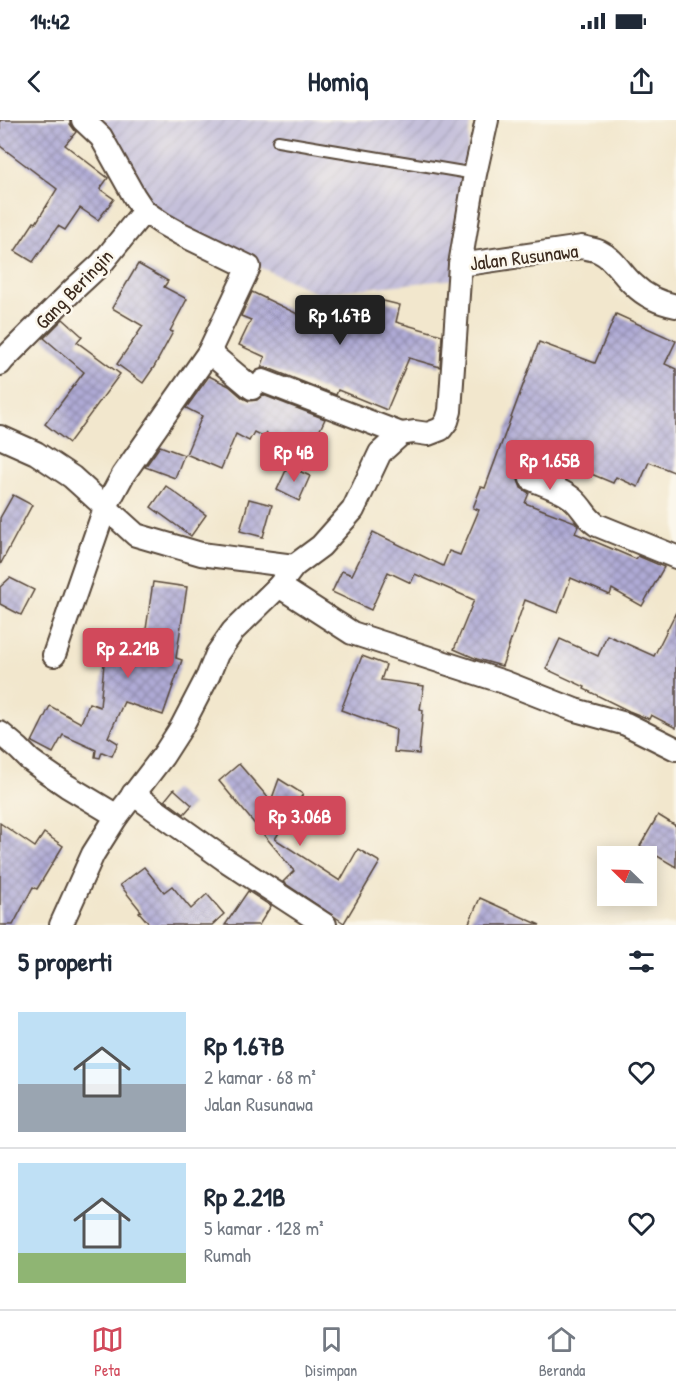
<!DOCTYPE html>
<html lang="id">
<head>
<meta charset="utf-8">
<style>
	:root { --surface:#fff; --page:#f2f2f3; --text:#1f2937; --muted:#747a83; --line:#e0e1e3; --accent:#d1495b }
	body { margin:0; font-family:"Patrick Hand",sans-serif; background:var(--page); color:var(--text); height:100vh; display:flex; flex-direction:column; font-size:22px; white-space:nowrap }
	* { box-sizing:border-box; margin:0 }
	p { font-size:20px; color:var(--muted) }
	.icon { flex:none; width:33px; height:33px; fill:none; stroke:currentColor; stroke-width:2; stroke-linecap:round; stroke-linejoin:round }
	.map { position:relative; height:805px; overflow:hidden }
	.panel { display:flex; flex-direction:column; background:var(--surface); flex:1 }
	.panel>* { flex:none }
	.needle { width:39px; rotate:293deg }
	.buttons { position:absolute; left:597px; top:726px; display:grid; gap:12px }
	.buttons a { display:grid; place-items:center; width:60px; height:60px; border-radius:0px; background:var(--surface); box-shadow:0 3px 15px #0003; font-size:30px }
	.price { position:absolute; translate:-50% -51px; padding:0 14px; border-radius:6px; background:var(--accent); color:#fff; font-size:20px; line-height:39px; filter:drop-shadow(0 2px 3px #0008) }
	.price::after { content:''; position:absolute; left:50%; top:36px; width:18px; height:14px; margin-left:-9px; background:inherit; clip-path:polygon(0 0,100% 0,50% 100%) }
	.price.on { background:#222; color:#fff }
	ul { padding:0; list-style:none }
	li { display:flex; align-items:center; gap:18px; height:150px; padding:0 18px }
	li+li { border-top:2px solid var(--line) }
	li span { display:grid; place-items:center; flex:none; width:168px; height:120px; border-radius:0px; color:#555 }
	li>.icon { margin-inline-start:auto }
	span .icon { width:72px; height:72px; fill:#fffc; stroke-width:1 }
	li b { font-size:26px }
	h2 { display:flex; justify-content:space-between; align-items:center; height:72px; padding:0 18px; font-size:26px }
	.status { display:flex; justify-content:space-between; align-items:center; height:42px; padding:0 30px; background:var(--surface); direction:ltr }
	.status svg { height:16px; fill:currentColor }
	header { display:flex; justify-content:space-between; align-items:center; height:78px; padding:0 18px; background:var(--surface); font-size:27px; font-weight:800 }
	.tabs { display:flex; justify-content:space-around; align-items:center; height:84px; border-top:2px solid var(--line); background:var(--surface); font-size:16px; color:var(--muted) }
	.tabs a { display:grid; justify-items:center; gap:3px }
	.tabs .on { color:var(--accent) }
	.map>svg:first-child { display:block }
</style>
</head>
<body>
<div class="status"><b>14:42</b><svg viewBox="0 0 49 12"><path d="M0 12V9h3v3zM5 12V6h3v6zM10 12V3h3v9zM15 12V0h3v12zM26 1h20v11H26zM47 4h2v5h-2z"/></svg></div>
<header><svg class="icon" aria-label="back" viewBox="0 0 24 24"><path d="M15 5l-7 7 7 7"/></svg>Homiq<svg class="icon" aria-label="share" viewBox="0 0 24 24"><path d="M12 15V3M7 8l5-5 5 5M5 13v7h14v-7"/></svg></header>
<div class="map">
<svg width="676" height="805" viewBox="0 0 676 805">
	<defs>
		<pattern id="industrial-furrows" width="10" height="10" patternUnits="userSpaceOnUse" patternTransform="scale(1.5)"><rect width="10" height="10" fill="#c5c0da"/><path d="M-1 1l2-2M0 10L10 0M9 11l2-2" fill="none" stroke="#aaa5bb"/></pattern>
		<pattern id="building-cross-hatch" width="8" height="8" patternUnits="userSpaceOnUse" patternTransform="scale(1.5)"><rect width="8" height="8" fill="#afaad5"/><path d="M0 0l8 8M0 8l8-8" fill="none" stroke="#908bac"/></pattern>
	</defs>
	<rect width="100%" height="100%" fill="#fbf7ec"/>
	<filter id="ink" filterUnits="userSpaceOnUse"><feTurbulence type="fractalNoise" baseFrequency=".0167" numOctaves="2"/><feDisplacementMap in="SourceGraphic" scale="12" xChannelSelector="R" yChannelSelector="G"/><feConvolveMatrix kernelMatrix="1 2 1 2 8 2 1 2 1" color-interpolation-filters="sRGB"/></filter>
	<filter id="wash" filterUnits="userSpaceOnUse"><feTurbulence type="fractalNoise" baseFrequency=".008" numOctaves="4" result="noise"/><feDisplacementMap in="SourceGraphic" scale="24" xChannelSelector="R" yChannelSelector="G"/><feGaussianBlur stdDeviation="1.35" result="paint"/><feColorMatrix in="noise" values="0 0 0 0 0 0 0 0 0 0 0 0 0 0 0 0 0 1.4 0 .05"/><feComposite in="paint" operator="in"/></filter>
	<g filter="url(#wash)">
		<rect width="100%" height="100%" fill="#f2e7cd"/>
		<path fill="url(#industrial-furrows)" d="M79,0H470L457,159L317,173L145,95Z"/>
		<g id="blocks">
			<g fill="url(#building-cross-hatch)">
				<path d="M0,0H70V4L76,12L65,25L108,58L100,69L114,79L98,100L80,88L65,110L58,106L33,142L15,131L34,102L36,103L57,69L0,26Z"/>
				<path d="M138,144L168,161L164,167L187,179L170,211L173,212L154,247L143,263L117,244L143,206L112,188Z"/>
				<path d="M252,172L318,204L326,178L368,190L371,178L400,185L396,202L442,215L440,247L409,238L387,290L338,270L336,275L268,248H261L265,237L239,225L251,200L241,196Z"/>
				<path d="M616,194L676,221L665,244L676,249V353L649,342L638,367L616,357L613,363L543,334L538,347L530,346L523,348L519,353L518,360L521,368L529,373L525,383L575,402L578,406L575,413L636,439L638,436L664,447L642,486L612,469L610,475L571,458L558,493L525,480L502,546L477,539L454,529L474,480L415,454L411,463L388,452L371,490L332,472L342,451L352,455L373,412L443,446L449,431L460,435L479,390L473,388L481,367L485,368L539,222L595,243Z"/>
				<path d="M63,199L82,216L77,222L120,254L69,323L45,304L84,252L44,218Z"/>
				<path d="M209,256L229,266L243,278L249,281L257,280L263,275L325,299L307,337L265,318L267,312L264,317L254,312L249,321L236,314L221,349L186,334L202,296L186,288Z"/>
				<path d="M160,326L184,335L175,358L145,347Z"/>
				<path d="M288,346L310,356L299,381L277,370Z"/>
				<path d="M166,366L206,395L191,416L151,387Z"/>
				<path d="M13,375L32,385L0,445V398Z"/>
				<path d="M249,379L272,385L263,417L240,411Z"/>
				<path d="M10,458L34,470L21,495L0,484V467Z"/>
				<path d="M153,462L187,467L176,538L182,540L163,595L124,582L108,617L118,623L112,636L102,632L100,638L95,637L96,630L63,615L53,633L32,622L50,586L81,603L89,583L100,587L105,533L142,536Z"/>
				<path d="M676,492V608L651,595L649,599L629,591L584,569L585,567L546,549L560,519L598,536L607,515L654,536Z"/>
				<path d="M362,536L386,545L381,560L424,566L420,589L423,590L419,634L394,632L396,610L341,590Z"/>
				<path d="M239,644L271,681L279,659L303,674L275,719L340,761L358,729L380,742L344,803L283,762L294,751L219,661Z"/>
				<path d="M174,669L192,685L184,694L165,680Z"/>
				<path d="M658,695L676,706V747L640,726Z"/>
				<path d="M0,703L35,727L44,713L63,726L37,769L33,767L13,805H0Z"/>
				<path d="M144,747L164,772L172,766L191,789L207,774L224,794L212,805H150L139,792L141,791L120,765Z"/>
				<path d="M248,771L271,786L259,805H225Z"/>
				<path d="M480,778L540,805H468Z"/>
			</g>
		</g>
	</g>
	<g filter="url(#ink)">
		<use href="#blocks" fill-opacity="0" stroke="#564638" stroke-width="1.5"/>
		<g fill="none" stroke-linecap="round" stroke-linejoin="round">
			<g stroke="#564638" stroke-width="14">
				<path id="lane" d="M278,21L475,54"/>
			</g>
			<g stroke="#564638" stroke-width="26">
				<g id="street">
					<path d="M460,145L582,127C588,129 595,129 600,132C615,139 622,155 634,165C646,177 661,183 676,186"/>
					<path d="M209,232L252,268"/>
					<path d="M0,244L4,239L73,170L102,143L144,91"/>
					<path d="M263,261L401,314"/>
					<path d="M0,317L36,333L72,357L136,415L201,434L294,446"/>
					<path d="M531,359C545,365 563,370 574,380C584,389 585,397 597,405L676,437"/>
					<path d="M279,466L352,513L504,562L575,590L626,604L676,629"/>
					<path d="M54,535L105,388L123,355L209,232L249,147L179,113L163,104L144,91L134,76L101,17L83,0"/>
					<path d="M0,613L19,629L30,640L45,651L67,666L117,696"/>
					<path d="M133,674L224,739L325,805"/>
					<path d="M61,805L93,734L117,696L163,636L181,608L208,556L217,534L233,511L279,466L294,446L321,426L353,390L380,333L401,314L414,312L428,314L441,309L447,301L450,291L460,145L475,54L487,0"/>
				</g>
			</g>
			<use href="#lane" stroke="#fff" stroke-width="10"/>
			<use href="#street" stroke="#fff" stroke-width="22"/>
		</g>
	</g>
	<g text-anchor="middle" stroke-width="5" stroke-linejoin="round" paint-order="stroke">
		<g font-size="20" fill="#3b2a1e" stroke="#fbf7ec">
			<text transform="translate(524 137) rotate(-7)" y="7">Jalan Rusunawa</text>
			<text transform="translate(74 169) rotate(-46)" y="7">Gang Beringin</text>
		</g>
	</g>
</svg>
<div class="buttons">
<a><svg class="needle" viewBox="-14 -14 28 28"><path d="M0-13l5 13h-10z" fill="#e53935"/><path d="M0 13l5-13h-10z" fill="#747a83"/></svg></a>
</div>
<b class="price on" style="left:340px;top:226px">Rp 1.67B</b>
<b class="price" style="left:294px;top:363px">Rp 4B</b>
<b class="price" style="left:550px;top:371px">Rp 1.65B</b>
<b class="price" style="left:128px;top:559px">Rp 2.21B</b>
<b class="price" style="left:300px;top:727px">Rp 3.06B</b>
</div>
<section class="panel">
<h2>5 properti<svg class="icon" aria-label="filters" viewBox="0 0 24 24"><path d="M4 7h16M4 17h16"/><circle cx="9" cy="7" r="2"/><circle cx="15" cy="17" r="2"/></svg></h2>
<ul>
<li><span style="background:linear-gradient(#bfe0f5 60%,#9aa5b1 0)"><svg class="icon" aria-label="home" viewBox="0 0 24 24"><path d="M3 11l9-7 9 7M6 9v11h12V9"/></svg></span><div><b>Rp 1.67B</b><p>2 kamar · 68 m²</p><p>Jalan Rusunawa</p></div><svg class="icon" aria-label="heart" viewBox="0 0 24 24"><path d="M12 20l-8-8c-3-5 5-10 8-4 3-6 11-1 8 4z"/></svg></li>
<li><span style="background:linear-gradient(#bfe0f5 75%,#8fb573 0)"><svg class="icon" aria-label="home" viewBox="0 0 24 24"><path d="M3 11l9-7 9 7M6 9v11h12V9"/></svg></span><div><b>Rp 2.21B</b><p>5 kamar · 128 m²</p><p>Rumah</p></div><svg class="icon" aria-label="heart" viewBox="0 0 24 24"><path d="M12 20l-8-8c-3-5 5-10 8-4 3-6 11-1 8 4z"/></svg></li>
</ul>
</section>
<nav class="tabs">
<a class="on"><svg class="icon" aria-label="map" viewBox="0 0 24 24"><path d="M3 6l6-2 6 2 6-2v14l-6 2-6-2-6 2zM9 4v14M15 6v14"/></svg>Peta</a>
<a><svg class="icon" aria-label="saved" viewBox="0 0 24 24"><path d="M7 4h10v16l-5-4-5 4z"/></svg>Disimpan</a>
<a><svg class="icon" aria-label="home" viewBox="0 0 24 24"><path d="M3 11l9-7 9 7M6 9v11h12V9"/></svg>Beranda</a>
</nav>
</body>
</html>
